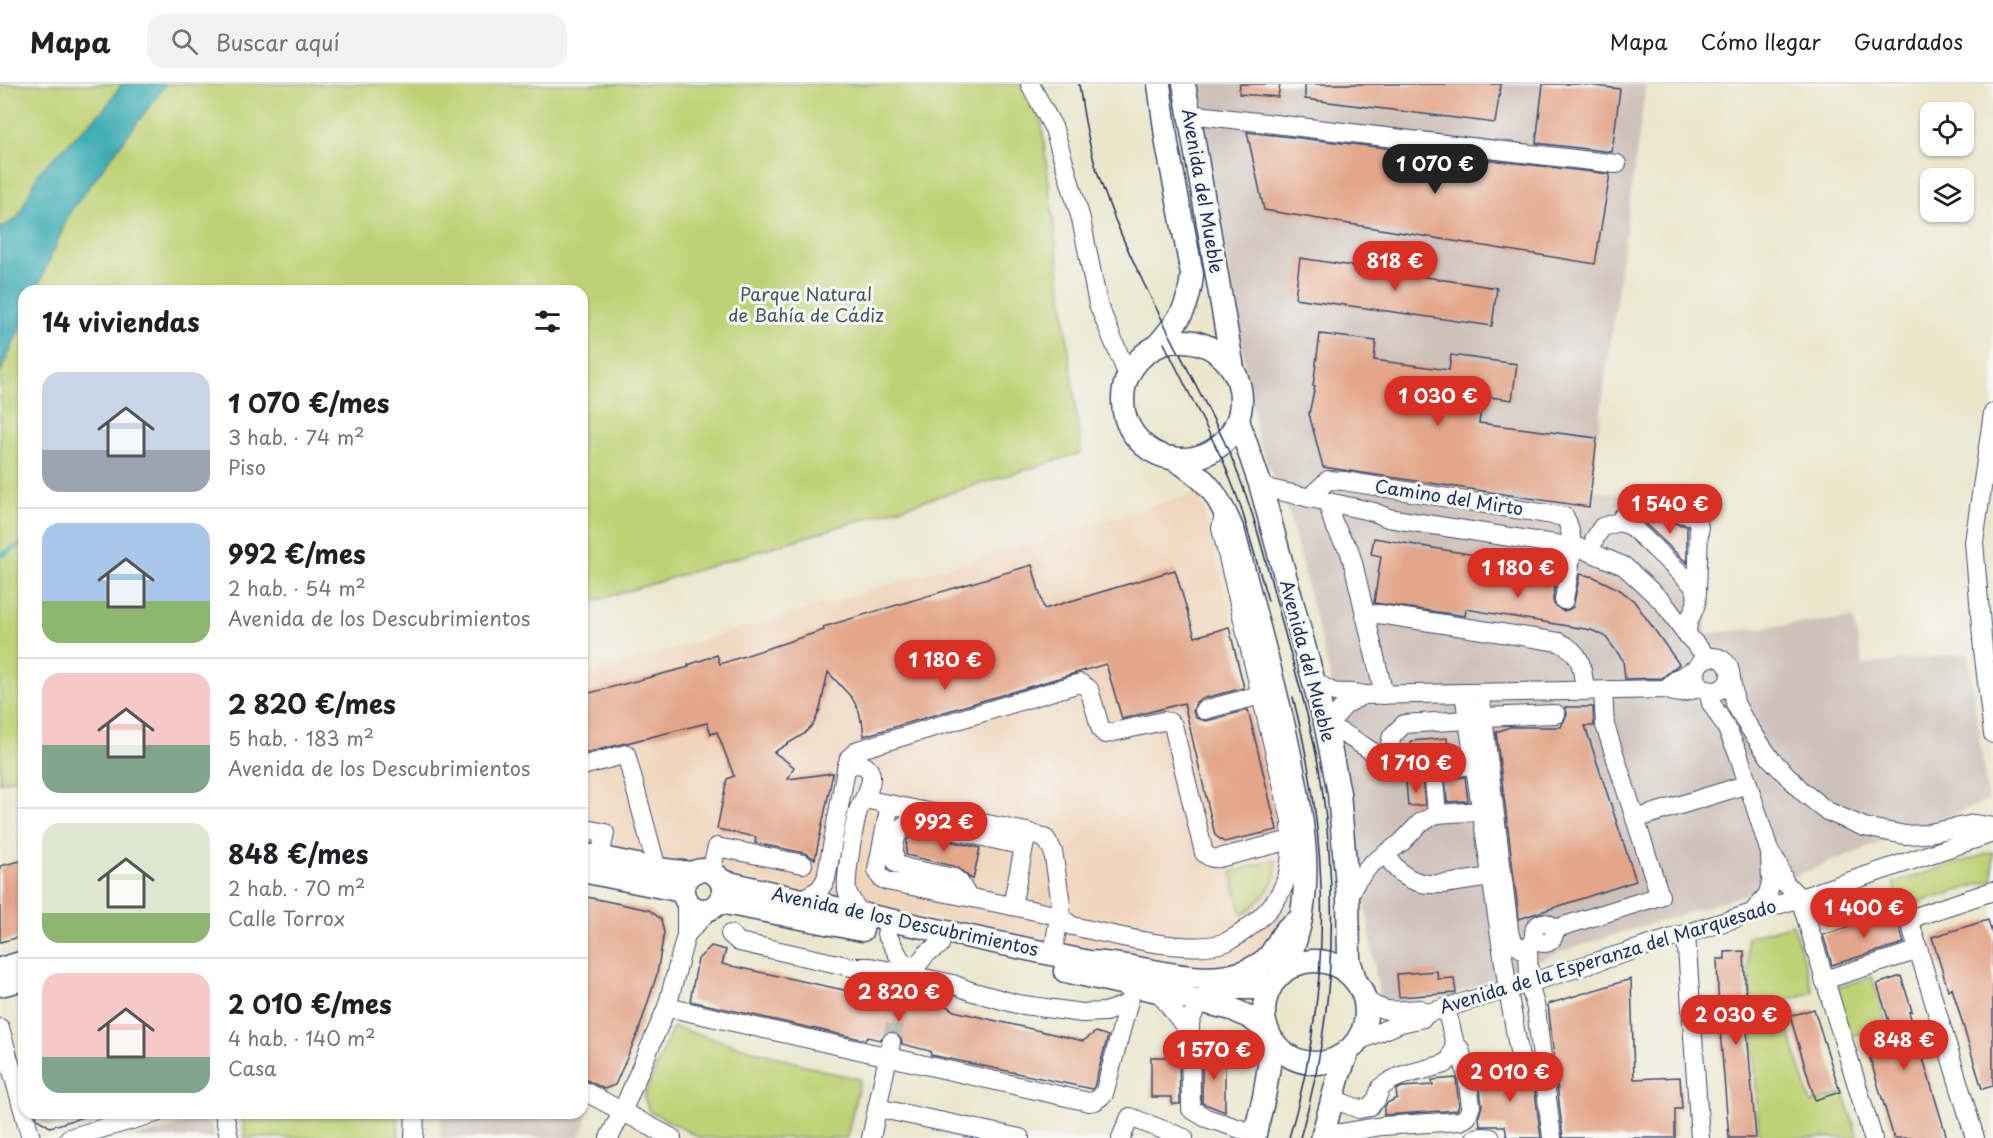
<!DOCTYPE html>
<html lang="es">
<head>
<meta charset="utf-8">
<style>
	:root { --surface:#fff; --page:#f2f2f2; --text:#202124; --muted:#757577; --line:#e0e0e0; --accent:#d93025 }
	body { margin:0; font-family:"Playpen Sans",sans-serif; background:var(--page); color:var(--text); height:100vh; display:flex; flex-direction:column; font-size:22px; white-space:nowrap }
	* { box-sizing:border-box; margin:0 }
	p { font-size:20px; color:var(--muted) }
	.icon { flex:none; width:33px; height:33px; fill:none; stroke:currentColor; stroke-width:2; stroke-linecap:round; stroke-linejoin:round }
	.map { position:relative; flex:1; overflow:hidden }
	.details { position:absolute; left:18px; top:201px; width:570px; height:834px; display:flex; flex-direction:column; background:var(--surface); border-radius:18px; box-shadow:0 2px 4px #0004 }
	.details>* { flex:none }
	.controls { position:absolute; left:1920px; top:18px; display:grid; gap:12px }
	.controls a { display:grid; place-items:center; width:54px; height:54px; border-radius:12px; background:var(--surface); box-shadow:0 2px 4px #0004; font-size:30px }
	.price { position:absolute; translate:-50% -51px; padding:0 14px; border-radius:21px; background:var(--accent); color:#fff; font-size:20px; line-height:39px; filter:drop-shadow(0 2px 3px #0008) }
	.price::after { content:''; position:absolute; left:50%; top:36px; width:18px; height:14px; margin-left:-9px; background:inherit; clip-path:polygon(0 0,100% 0,50% 100%) }
	.price.current { background:#222; color:#fff }
	ul { padding:0; list-style:none }
	li { display:flex; align-items:center; gap:18px; height:150px; padding:0 24px }
	li+li { border-top:2px solid var(--line) }
	li span { display:grid; place-items:center; flex:none; width:168px; height:120px; border-radius:18px; color:#555 }
	li>.icon { margin-inline-start:auto }
	span .icon { width:72px; height:72px; fill:#fffc; stroke-width:1 }
	li b { font-size:26px }
	h2 { display:flex; justify-content:space-between; align-items:center; height:72px; padding:0 24px; font-size:26px }
	header { display:flex; align-items:center; gap:36px; box-sizing:border-box; height:84px; padding:0 30px; background:var(--surface); border-bottom:2px solid var(--line) }
	header strong { font-size:28px }
	nav { display:flex; gap:33px; margin-inline-start:auto; font-size:21px }
	.search { width:420px; height:54px; background:var(--page); display:flex; align-items:center; gap:15px; box-sizing:border-box; padding:0 21px; border-radius:18px; color:var(--muted); font-size:22px }
	.map>svg:first-child { display:block }
</style>
</head>
<body>
<header>
<strong>Mapa</strong>
<div class="search"><svg class="icon" aria-label="search" viewBox="0 0 24 24"><circle cx="10" cy="10" r="6"/><path d="M15 15l6 6"/></svg>Buscar aquí</div>
<nav><a>Mapa</a><a>Cómo llegar</a><a>Guardados</a></nav>
</header>
<div class="map">
<svg width="1993" height="1054" viewBox="0 0 1993 1054">
	<rect width="100%" height="100%" fill="#f6f6f2"/>
	<filter id="ink" filterUnits="userSpaceOnUse"><feTurbulence type="fractalNoise" baseFrequency=".0167" numOctaves="2"/><feDisplacementMap in="SourceGraphic" scale="12" xChannelSelector="R" yChannelSelector="G"/><feConvolveMatrix kernelMatrix="1 2 1 2 8 2 1 2 1" color-interpolation-filters="sRGB"/></filter>
	<filter id="wash" filterUnits="userSpaceOnUse"><feTurbulence type="fractalNoise" baseFrequency=".008" numOctaves="4" result="noise"/><feDisplacementMap in="SourceGraphic" scale="24" xChannelSelector="R" yChannelSelector="G"/><feGaussianBlur stdDeviation="1.35" result="paint"/><feColorMatrix in="noise" values="0 0 0 0 0 0 0 0 0 0 0 0 0 0 0 0 0 1.4 0 .05"/><feComposite in="paint" operator="in"/></filter>
	<g filter="url(#wash)">
		<rect width="100%" height="100%" fill="#ebe6cc"/>
		<path fill="#f0d5bc" d="M1200,408L1296,799L1291,821L1277,851L1247,879L1193,888L582,761V592Z"/>
		<g fill="#cec1b9">
			<path d="M1199,0H1646L1590,406L1704,423L1706,550L1853,534L1863,581L1968,569L1988,717L1753,808L1563,867L1447,913L1380,917L1331,596L1289,429L1259,359L1199,20Z"/>
			<path d="M582,1018L587,1020L586,1039L579,1054H440V1029H582Z"/>
			<path d="M201,1035L210,1041L214,1054H132Z"/>
		</g>
		<g fill="#c0d174" stroke="#6e8069" stroke-width="1.5">
			<path d="M0,0H1037L1081,369L582,521V207H24V691L0,699Z"/>
			<path d="M1993,768V796L1901,824L1893,799Z"/>
			<path d="M1276,776C1279,800 1260,818 1242,831L1231,788Z"/>
			<path d="M1793,840L1813,908L1780,918L1811,1019L1844,1009L1858,1054H1759L1747,853Z"/>
			<path d="M1872,893L1887,941L1851,952L1836,904Z"/>
			<path d="M673,943L832,989L860,995L847,1054H701L649,1027L644,1012Z"/>
			<path d="M242,1029H397L399,1054H245Z"/>
		</g>
		<path fill="#3bacb3" stroke="#2b6e88" stroke-width="1.5" d="M122,0H166L70,128L36,207H24V235L0,290V145L18,133L39,88L105,24Z"/>
		<g fill="none" stroke-linecap="round" stroke-linejoin="round">
			<path stroke="#3bacb3" stroke-width="5" d="M0,472L24,459"/>
		</g>
		<g id="blocks">
			<g fill="#e3a689">
				<path d="M1240,0H1280L1278,13L1239,10Z"/>
				<path d="M1305,0H1501L1495,39L1305,15Z"/>
				<path d="M1543,0H1580L1620,5L1612,68L1536,59Z"/>
				<path d="M1247,48L1610,90L1595,180L1264,126Z"/>
				<path d="M1300,174L1497,204L1492,242L1295,214Z"/>
				<path d="M1320,250L1376,257L1374,276L1449,286L1451,271L1517,280L1512,316L1483,312L1479,339L1597,354L1589,423L1323,383L1309,330L1315,302H1313Z"/>
				<path d="M1644,433L1687,442V479L1639,434Z"/>
				<path d="M1374,454L1558,485L1553,515L1554,520L1562,527L1568,526L1573,523L1580,490L1594,493L1620,506L1634,517L1679,580L1662,594L1625,595L1623,576L1605,552L1591,546L1466,525L1465,532L1374,519L1381,472L1371,470Z"/>
				<path d="M1032,481L1044,525L1175,486L1195,553L1229,543L1244,604L1201,615L1196,618L1193,628L1196,634L1206,637L1248,626L1277,746L1224,758L1215,751L1184,619L1122,635L1106,580L864,652L862,636L861,637L859,627L852,614L828,588L820,625L814,639L804,650L774,668L794,683L788,695L833,689L815,775L805,769L755,759L756,753L717,745L727,695L734,692L717,648L711,650L707,639L582,670V611L689,583L688,581L717,571L720,580L824,546L823,543Z"/>
				<path d="M1565,623H1593L1594,642H1585L1636,797L1519,835L1496,648L1510,643H1561L1567,630Z"/>
				<path d="M1447,654L1449,672L1412,675L1411,657Z"/>
				<path d="M1465,693L1468,717L1447,718L1445,695Z"/>
				<path d="M1423,697L1425,721L1408,722L1406,698Z"/>
				<path d="M915,749L980,764L973,795L970,794L957,783L906,771L907,756L911,751Z"/>
				<path d="M24,776V852L0,858V782Z"/>
				<path d="M582,812L649,826L661,835L664,849L657,890L638,949L615,1001L604,1005L582,994Z"/>
				<path d="M1895,829L1904,859L1832,881L1823,851Z"/>
				<path d="M1988,836L1993,853V1002L1982,1005L1952,904L1948,906L1932,853Z"/>
				<path d="M711,862L726,866L722,880L858,909L881,906V915L888,916L889,923L896,930L903,929L910,921L925,925L934,914L954,927L1083,957L1096,948L1108,952L1094,1003L1092,1005L931,971L930,967L902,960L901,954L894,947L887,948L880,956L868,953L865,956L690,917L698,875Z"/>
				<path d="M1744,867L1747,947L1756,1054H1729L1719,933L1717,875H1725V868Z"/>
				<path d="M1437,887L1438,895L1454,894L1456,909L1399,913L1397,890Z"/>
				<path d="M1901,892L1912,927L1909,928L1947,1054H1894L1865,958L1893,950L1877,900Z"/>
				<path d="M1631,895L1634,995L1680,993L1682,1025H1675V1054H1563L1548,920Z"/>
				<path d="M1814,925L1840,1008L1815,1016L1790,932Z"/>
				<path d="M1172,971H1179L1180,1020H1172V1013H1151V973H1172Z"/>
				<path d="M1202,971H1225V1028L1202,1019Z"/>
				<path d="M1531,984H1532L1541,1054H1507L1505,1042H1480L1479,1032L1482,1021L1478,990L1513,986L1522,990Z"/>
				<path d="M1456,994L1459,1021L1457,1026L1384,1031V1024L1387,1019L1397,1014L1396,1006L1402,1003L1433,1001L1432,996Z"/>
				<path d="M36,1029H84V1033L50,1043L37,1035Z"/>
			</g>
		</g>
	</g>
	<g filter="url(#ink)">
		<use href="#blocks" fill-opacity="0" stroke="#3a4a6e" stroke-width="1.5"/>
		<g fill="none" stroke-linecap="round" stroke-linejoin="round">
			<path stroke="#c1c1b6" stroke-width="18" stroke-dasharray="18 9" stroke-linecap="butt" d="M891,958L899,919"/>
			<g stroke="#3a4a6e" stroke-width="20">
				<g id="minor">
					<path d="M1030,0L1054,45L1081,135L1098,220L1128,292"/>
					<path d="M1190,19L1189,30L1617,80"/>
					<path d="M1993,329L1974,458L1983,565L1993,650"/>
					<path d="M1261,403L1374,428L1388,434L1580,464L1624,482L1663,518L1688,552L1708,574"/>
					<path d="M1309,414L1328,396L1344,397L1565,433C1578,457 1568,490 1564,516"/>
					<path d="M1328,419L1333,438L1342,456L1349,465L1354,483L1384,611"/>
					<path d="M1619,438C1625,428 1632,423 1644,422L1694,432L1697,435L1699,444L1697,508"/>
					<path d="M1590,468L1595,454L1602,443L1619,438L1631,442L1694,502C1704,524 1683,533 1688,552"/>
					<path d="M1365,531L1379,530L1559,558C1583,569 1582,584 1585,607"/>
					<circle cx="1713" cy="590" r="17"/>
					<path d="M1730,588L1735,619L1744,636L1770,674L1803,708L1827,727L1864,743L1905,751L1924,750L1974,740L1993,743"/>
					<path d="M1313,596C1320,600 1326,606 1334,608C1345,610 1353,607 1363,611L1667,605C1678,613 1690,606 1702,603"/>
					<path d="M1667,605C1674,595 1686,590 1697,584"/>
					<path d="M1708,606L1711,619L1726,643L1738,669L1770,769L1771,798L1768,810L1753,828"/>
					<path d="M1464,609L1508,906L1521,979"/>
					<path d="M1482,623L1483,633L1556,630"/>
					<path d="M1204,626L1272,608"/>
					<path d="M1483,633L1510,853L1516,861L1522,865L1528,863L1537,856"/>
					<path d="M1389,677L1388,668L1392,652L1404,640L1467,636"/>
					<path d="M582,682L626,670L657,785"/>
					<path d="M846,685L849,674L858,666L1080,599L1089,605L1101,646L1105,650L1163,637L1169,638L1173,641L1204,769C1209,773 1212,775 1219,774L1291,756"/>
					<path d="M1433,685L1474,681"/>
					<path d="M864,715L1027,748L1046,755L1053,767L1061,820L1053,870"/>
					<path d="M890,720L877,786L881,794L887,797L1012,822L1027,748"/>
					<path d="M1437,730L1481,727"/>
					<path d="M1635,735L1748,700"/>
					<path d="M582,744L605,749L600,773"/>
					<path d="M1386,769C1409,815 1449,798 1491,793"/>
					<path d="M1770,769L1777,778L1785,799L1800,814L1873,1054"/>
					<path d="M711,787L717,763L803,780"/>
					<path d="M968,813L959,798L954,794L907,784L897,780C889,767 896,736 916,738L1024,762"/>
					<path d="M1348,814L1357,796L1370,781L1402,758L1420,739L1437,730L1433,685C1426,685 1417,687 1410,686C1379,679 1357,651 1326,643L1345,621L1363,611"/>
					<path d="M801,816L820,805L826,795L846,685C854,678 869,678 871,692C872,705 862,716 858,727C854,741 845,793 847,806C849,815 855,822 861,830"/>
					<path d="M1012,822L1059,832L1072,842C1112,850 1189,872 1226,858C1239,852 1250,843 1260,834C1292,804 1292,778 1291,737L1221,444L1223,435"/>
					<circle cx="1544" cy="849" r="10"/>
					<path d="M1554,845L1660,812L1605,641L1603,607"/>
					<path d="M730,850L739,858L851,883H871L953,900L970,907L1017,920L1082,929L1105,928L1128,920"/>
					<path d="M886,850C894,861 897,873 906,882"/>
					<path d="M1686,850L1700,1054"/>
					<path d="M686,851L709,826"/>
					<path d="M1528,863L1529,899L1536,925L1552,1054"/>
					<path d="M906,882L918,880L927,869L940,861"/>
					<path d="M1824,896L1919,866"/>
					<path d="M1158,907L1189,948"/>
					<path d="M1365,915C1384,931 1397,926 1420,925L1423,927"/>
					<path d="M1199,917L1190,938L1191,1025L1206,1034L1256,1050"/>
					<path d="M899,919L906,882"/>
					<path d="M667,923L1089,1018L1095,1017L1104,1010L1133,902"/>
					<path d="M0,944L31,1054"/>
					<path d="M1356,958L1401,939L1423,934L1428,929L1529,899L1800,814L1993,749"/>
					<path d="M582,1006L672,1054"/>
					<path d="M1333,1015L1359,1025L1369,1023L1376,1016L1381,1003L1390,997L1400,992L1445,980L1451,974L1455,960"/>
					<path d="M877,1024L1020,1054"/>
					<path d="M224,1029L229,1054"/>
					<path d="M1324,1049H1341L1382,1042L1460,1037L1467,1033L1471,1022L1467,992L1460,965L1455,960L1446,924"/>
					<path d="M69,1054L156,1029"/>
					<path d="M414,1054L415,1029"/>
					<path d="M609,1054L622,1028L667,923L686,851V818"/>
					<path d="M871,1054L891,958"/>
					<path d="M1121,1054L1130,1033L1184,1054"/>
					<path d="M1475,1054L1484,1053L1491,1054"/>
					<path d="M1975,1054L1909,835L1993,807"/>
				</g>
			</g>
			<g stroke="#3a4a6e" stroke-width="25">
				<g id="major">
					<path d="M1184,0L1233,285"/>
					<circle cx="1182" cy="316" r="59"/>
					<path d="M1156,263C1178,237 1189,226 1192,190L1167,60L1159,0"/>
					<path d="M1238,336L1261,403L1326,643L1339,709L1348,814L1349,876L1355,895"/>
					<path d="M1173,374C1209,396 1218,410 1234,449C1252,521 1274,593 1289,666C1304,740 1320,820 1281,890"/>
					<path d="M582,770L657,785L691,789"/>
					<circle cx="703" cy="806" r="20"/>
					<path d="M582,787L682,807"/>
					<path d="M721,797L861,830L1089,878C1146,878 1213,915 1265,876C1275,868 1278,855 1286,846C1289,842 1296,839 1301,835"/>
					<path d="M720,818L862,846"/>
					<circle cx="1315" cy="928" r="51"/>
					<path d="M0,885L24,878"/>
					<path d="M1065,887L1158,907L1232,925L1251,934L1268,947"/>
					<path d="M0,901L24,895"/>
					<path d="M1210,904H1253L1274,897"/>
					<path d="M1254,1054L1264,1013L1273,957"/>
					<path d="M1322,1054L1339,991L1348,967"/>
				</g>
			</g>
			<use href="#minor" stroke="#fff" stroke-width="18"/>
			<use href="#major" stroke="#fff" stroke-width="22"/>
			<g stroke="#1b2f5e" stroke-width="1.5">
				<path d="M1079,0C1083,29 1088,58 1097,87C1128,182 1181,267 1224,357C1252,416 1266,479 1283,542C1297,595 1314,648 1322,703C1339,822 1334,939 1300,1054"/>
				<path d="M1164,259L1224,379L1241,423L1268,517"/>
				<path d="M1289,1054C1332,908 1331,760 1293,613"/>
			</g>
		</g>
	</g>
	<g text-anchor="middle" stroke-width="6" stroke-linejoin="round" paint-order="stroke">
		<g font-size="18" fill="#1b2f5e" stroke="#f6f6f2">
			<text transform="translate(1202 107) rotate(80)" y="6">Avenida del Mueble</text>
			<text transform="translate(1449 414) rotate(9)" y="6">Camino del Mirto</text>
			<text transform="translate(1307 577) rotate(75)" y="6">Avenida del Mueble</text>
			<text transform="translate(905 838) rotate(12)" y="6">Avenida de los Descubrimientos</text>
			<text transform="translate(1608 873) rotate(-17)" y="6">Avenida de la Esperanza del Marquesado</text>
		</g>
		<g font-size="18" fill="#445864" stroke="#f6f6f2">
			<text x="806" y="217">Parque Natural<tspan x="806" dy="21">de Bahía de Cádiz</tspan></text>
		</g>
	</g>
</svg>
<div class="controls">
<a><svg class="icon" aria-label="locate" viewBox="0 0 24 24"><circle cx="12" cy="12" r="6"/><path d="M12 2v4M12 18v4M2 12h4M18 12h4"/></svg></a>
<a><svg class="icon" aria-label="layers" viewBox="0 0 24 24"><path d="M12 4l9 5-9 5-9-5zM3 14l9 5 9-5"/></svg></a>
</div>
<b class="price current" style="left:1435px;top:111px">1 070 €</b>
<b class="price" style="left:1395px;top:208px">818 €</b>
<b class="price" style="left:1438px;top:343px">1 030 €</b>
<b class="price" style="left:1670px;top:451px">1 540 €</b>
<b class="price" style="left:1518px;top:515px">1 180 €</b>
<b class="price" style="left:945px;top:607px">1 180 €</b>
<b class="price" style="left:1416px;top:710px">1 710 €</b>
<b class="price" style="left:944px;top:769px">992 €</b>
<b class="price" style="left:1864px;top:855px">1 400 €</b>
<b class="price" style="left:899px;top:939px">2 820 €</b>
<b class="price" style="left:1736px;top:962px">2 030 €</b>
<b class="price" style="left:1904px;top:987px">848 €</b>
<b class="price" style="left:1214px;top:997px">1 570 €</b>
<b class="price" style="left:1510px;top:1019px">2 010 €</b>
<section class="details">
<h2>14 viviendas<svg class="icon" aria-label="filters" viewBox="0 0 24 24"><path d="M4 7h16M4 17h16"/><circle cx="9" cy="7" r="2"/><circle cx="15" cy="17" r="2"/></svg></h2>
<ul>
<li><span style="background:linear-gradient(#c9d6e8 65%,#9aa5b1 0)"><svg class="icon" aria-label="home" viewBox="0 0 24 24"><path d="M3 11l9-7 9 7M6 9v11h12V9"/></svg></span><div><b>1 070 €/mes</b><p>3 hab. · 74 m²</p><p>Piso</p></div></li>
<li><span style="background:linear-gradient(#a9c7e8 65%,#8fb573 0)"><svg class="icon" aria-label="home" viewBox="0 0 24 24"><path d="M3 11l9-7 9 7M6 9v11h12V9"/></svg></span><div><b>992 €/mes</b><p>2 hab. · 54 m²</p><p>Avenida de los Descubrimientos</p></div></li>
<li><span style="background:linear-gradient(#f6c9c9 60%,#7fa58c 0)"><svg class="icon" aria-label="home" viewBox="0 0 24 24"><path d="M3 11l9-7 9 7M6 9v11h12V9"/></svg></span><div><b>2 820 €/mes</b><p>5 hab. · 183 m²</p><p>Avenida de los Descubrimientos</p></div></li>
<li><span style="background:linear-gradient(#dfe7d0 75%,#8fb573 0)"><svg class="icon" aria-label="home" viewBox="0 0 24 24"><path d="M3 11l9-7 9 7M6 9v11h12V9"/></svg></span><div><b>848 €/mes</b><p>2 hab. · 70 m²</p><p>Calle Torrox</p></div></li>
<li><span style="background:linear-gradient(#f6c9c9 70%,#7fa58c 0)"><svg class="icon" aria-label="home" viewBox="0 0 24 24"><path d="M3 11l9-7 9 7M6 9v11h12V9"/></svg></span><div><b>2 010 €/mes</b><p>4 hab. · 140 m²</p><p>Casa</p></div></li>
</ul>
</section>
</div>
</body>
</html>
